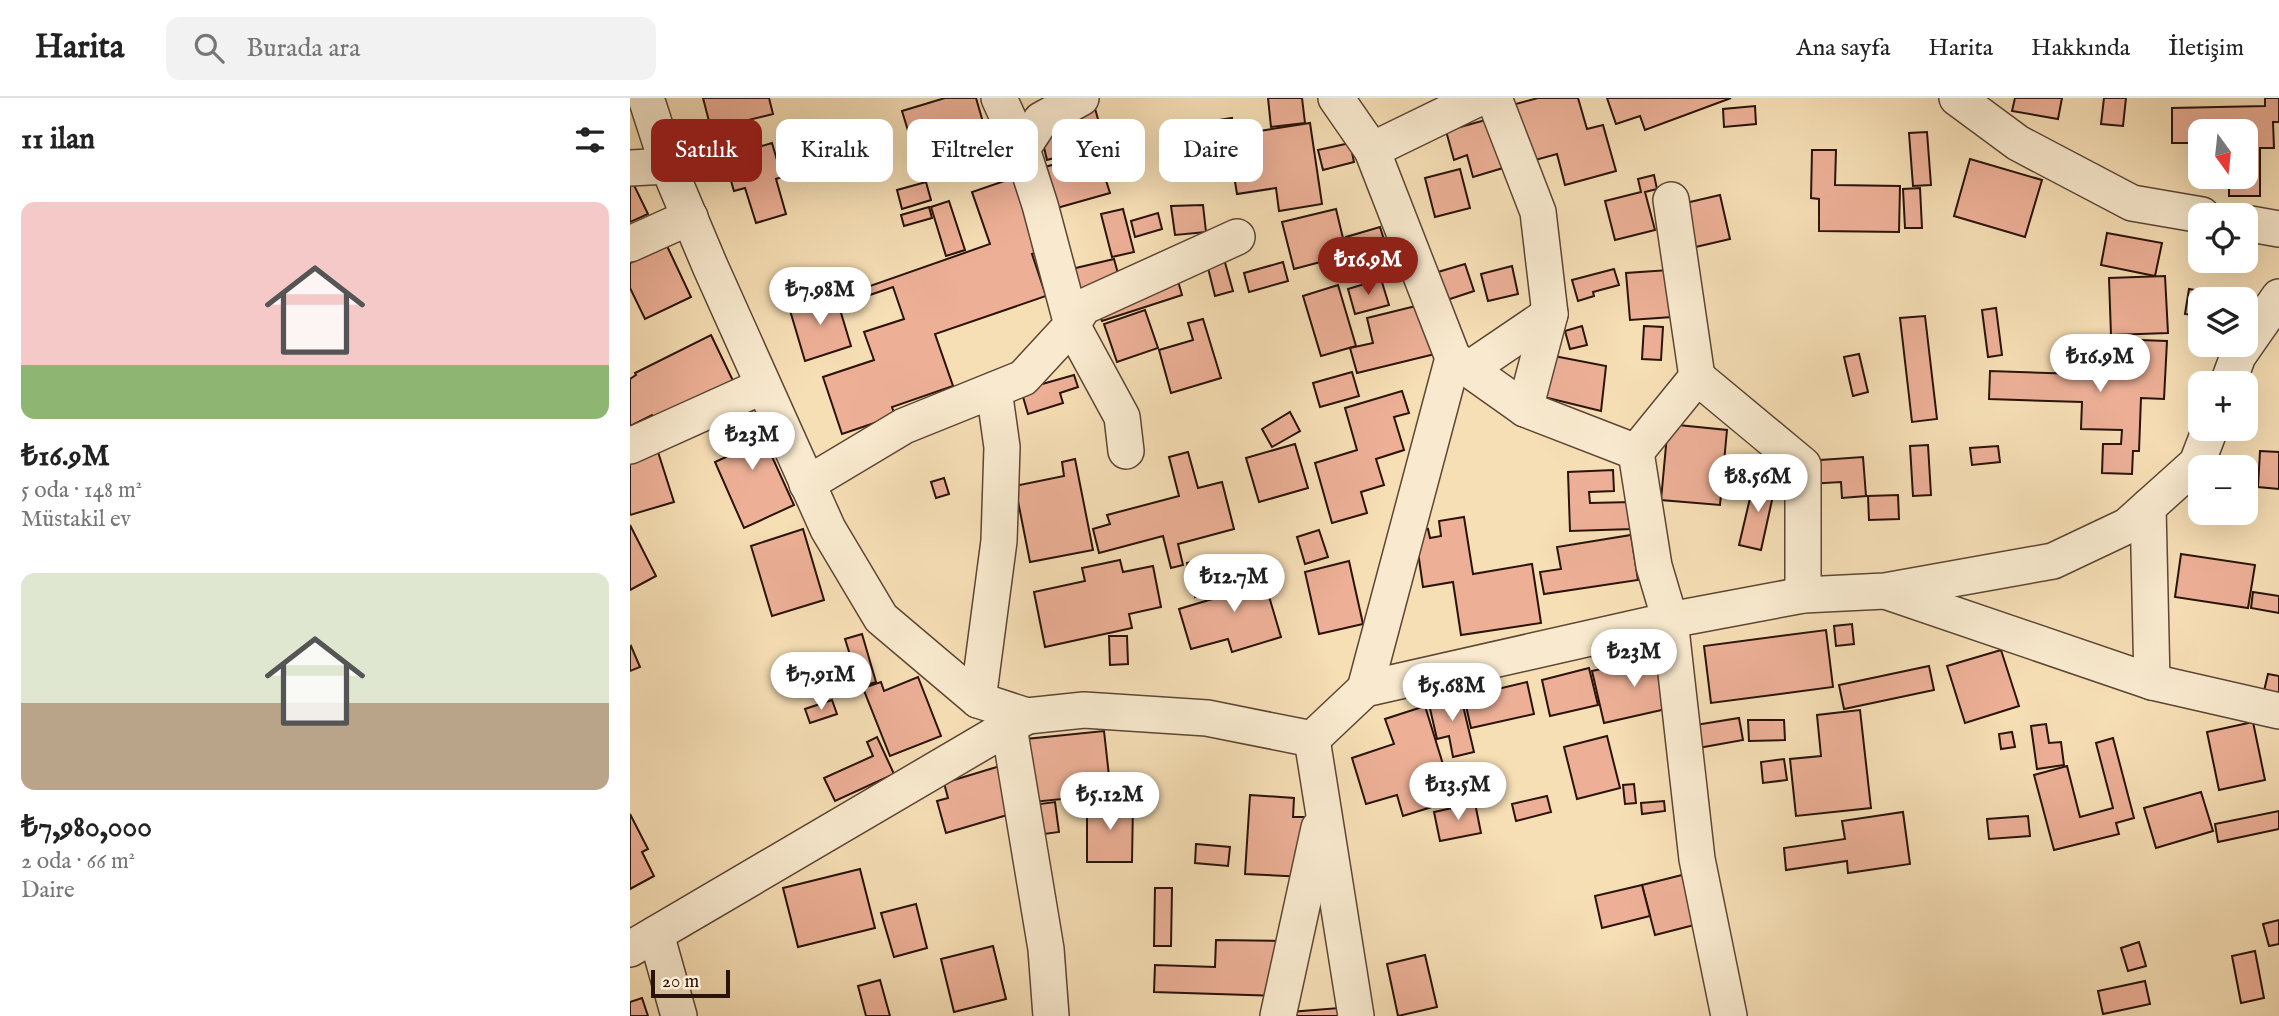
<!DOCTYPE html>
<html lang="tr">
<head>
<meta charset="utf-8">
<style>
	:root { --surface:#fff; --page:#f2f2f2; --text:#222; --muted:#767676; --line:#e0e0e0; --accent:#8f2418 }
	body { margin:0; font-family:"IM FELL English",serif; background:var(--page); color:var(--text); height:100vh; display:flex; flex-direction:column; font-size:26px; white-space:nowrap }
	* { box-sizing:border-box; margin:0 }
	p { font-size:23px; color:var(--muted) }
	.icon { flex:none; width:38px; height:38px; fill:none; stroke:currentColor; stroke-width:2; stroke-linecap:round; stroke-linejoin:round }
	.map { position:relative; flex:1; overflow:hidden }
	.side { display:flex; flex-direction:column; background:var(--surface); width:630px }
	.side>* { flex:none }
	.banner { position:absolute; left:21px; top:21px; width:665px; height:63px; display:flex; gap:14px }
	.needle { width:46px; rotate:165deg }
	.controls { position:absolute; left:1558px; top:21px; display:grid; gap:14px }
	.controls a { display:grid; place-items:center; width:70px; height:70px; border-radius:14px; background:var(--surface); box-shadow:0 7px 28px #0002; font-size:35px }
	.scale { position:absolute; left:21px; bottom:18px; width:79px; box-sizing:border-box; padding-left:7px; border:4px solid #29130a; border-top:0; font-size:19px; line-height:24px; white-space:nowrap; color:#29130a; -webkit-text-stroke:5px #f9eacf; paint-order:stroke }
	.price { position:absolute; translate:-50% -60px; padding:0 16px; border-radius:24px; background:#fff; color:#222; font-size:23px; line-height:46px; filter:drop-shadow(0 2px 4px #0008) }
	.price::after { content:''; position:absolute; left:50%; top:42px; width:21px; height:16px; margin-left:-10px; background:inherit; clip-path:polygon(0 0,100% 0,50% 100%) }
	.price.current { background:var(--accent); color:#fff }
	ul { padding:0; list-style:none }
	li { display:grid; align-content:center; gap:14px; height:371px; padding:0 21px }
	li span { display:grid; place-items:center; height:217px; border-radius:14px; color:#555 }
	li>.icon { margin-inline-start:auto }
	span .icon { width:126px; height:126px; fill:#fffc; stroke-width:1 }
	li b { font-size:30px }
	h2 { display:flex; justify-content:space-between; align-items:center; height:84px; padding:0 21px; font-size:30px }
	.chip { padding:0 24px; border-radius:14px; background:var(--surface); box-shadow:0 7px 28px #0002; font-size:24px; line-height:63px }
	.chip.current { background:var(--accent); color:#fff }
	header { display:flex; align-items:center; gap:42px; box-sizing:border-box; height:98px; padding:0 35px; background:var(--surface); border-bottom:2px solid var(--line) }
	header strong { font-size:33px }
	nav { display:flex; gap:38px; margin-inline-start:auto; font-size:24px }
	.search { width:490px; height:63px; background:var(--page); display:flex; align-items:center; gap:18px; box-sizing:border-box; padding:0 24px; border-radius:14px; color:var(--muted); font-size:26px }
	main { display:flex; flex:1; min-height:0 }
	.map>svg:first-child { display:block }
</style>
</head>
<body>
<header>
<strong>Harita</strong>
<div class="search"><svg class="icon" aria-label="search" viewBox="0 0 24 24"><circle cx="10" cy="10" r="6"/><path d="M15 15l6 6"/></svg>Burada ara</div>
<nav><a>Ana sayfa</a><a>Harita</a><a>Hakkında</a><a>İletişim</a></nav>
</header>
<main>
<section class="side">
<h2>11 ilan<svg class="icon" aria-label="filters" viewBox="0 0 24 24"><path d="M4 7h16M4 17h16"/><circle cx="9" cy="7" r="2"/><circle cx="15" cy="17" r="2"/></svg></h2>
<ul>
<li><span style="background:linear-gradient(#f6c9c9 75%,#8fb573 0)"><svg class="icon" aria-label="home" viewBox="0 0 24 24"><path d="M3 11l9-7 9 7M6 9v11h12V9"/></svg></span><div><b>₺16.9M</b><p>5 oda · 148 m²</p><p>Müstakil ev</p></div></li>
<li><span style="background:linear-gradient(#dfe7d0 60%,#b9a48a 0)"><svg class="icon" aria-label="home" viewBox="0 0 24 24"><path d="M3 11l9-7 9 7M6 9v11h12V9"/></svg></span><div><b>₺7,980,000</b><p>2 oda · 66 m²</p><p>Daire</p></div></li>
</ul>
</section>
<div class="map">
<svg width="1649" height="918" viewBox="0 0 1649 918">
	<rect width="100%" height="100%" fill="#f6deb5"/>
	<filter id="stains"><feTurbulence type="fractalNoise" baseFrequency=".00286" numOctaves="4"/><feColorMatrix values="0 0 0 0 .2 0 0 0 0 .09 0 0 0 0 .02 0 0 0 .5 -.17"/></filter>
	<radialGradient id="worn" r=".72"><stop offset=".6" stop-color="#630" stop-opacity="0"/><stop offset="1" stop-color="#630" stop-opacity=".3"/></radialGradient>
	<g fill="#edb097" stroke="#29130a" stroke-width="2">
		<path d="M73,0H139L143,16L81,31Z"/>
		<path d="M315,0H346L361,52L290,72L272,13Z"/>
		<path d="M638,0H672L675,25L641,29Z"/>
		<path d="M908,0H948L957,31L973,27L986,73L935,87L927,56L898,64L882,7Z"/>
		<path d="M977,0H1101L1015,32L1010,18L986,26Z"/>
		<path d="M1385,0H1432L1428,21L1382,13Z"/>
		<path d="M1474,0H1496L1493,28L1471,26Z"/>
		<path d="M1635,0H1649V24H1643L1644,50H1630V98H1599V79H1615V33H1570V45H1542V10L1635,8Z"/>
		<path d="M464,7L475,46L417,62L411,37Z"/>
		<path d="M1125,8L1126,26L1094,29L1093,11Z"/>
		<path d="M602,20L604,37L680,25L692,106L649,113L646,90L607,96L598,40L573,44L570,25Z"/>
		<path d="M859,21L873,70L843,79L837,57L824,62L816,33Z"/>
		<path d="M1297,34L1301,87L1283,88L1279,35Z"/>
		<path d="M142,45L152,79L146,81L156,116L126,125L115,90L104,93L94,59Z"/>
		<path d="M720,45L724,64L693,72L688,52Z"/>
		<path d="M1182,52H1206L1205,87L1270,88L1269,134L1189,133V101L1181,100Z"/>
		<path d="M467,54L480,95L427,110L415,69Z"/>
		<path d="M1340,61L1412,82L1395,139L1324,118Z"/>
		<path d="M830,71L840,110L805,119L795,80Z"/>
		<path d="M1024,77L1027,91L1015,94L1025,132L985,142L975,103L1011,94L1008,81Z"/>
		<path d="M0,79L18,116L0,124Z"/>
		<path d="M386,79L411,153L402,156L416,198L305,236L323,288L262,309L265,318L212,336L193,279L244,262L234,234L274,221L263,189L240,197L237,189L360,146L342,94Z"/>
		<path d="M296,84L301,102L272,111L267,92Z"/>
		<path d="M1290,90L1292,130H1275L1273,91Z"/>
		<path d="M1090,97L1100,141L1057,151L1047,107Z"/>
		<path d="M319,103L335,152L316,158L301,109Z"/>
		<path d="M573,107L576,134L545,137L541,108Z"/>
		<path d="M299,109L302,120L274,128L271,117Z"/>
		<path d="M493,111L504,154L482,159L471,116Z"/>
		<path d="M706,111L717,157L664,171L652,124Z"/>
		<path d="M528,115L532,131L505,139L501,123Z"/>
		<path d="M750,129L756,148L722,158L716,139Z"/>
		<path d="M1477,135L1532,145L1525,178L1471,167Z"/>
		<path d="M37,148L61,199L15,221L0,190V165Z"/>
		<path d="M484,161L492,190L440,203L433,173Z"/>
		<path d="M594,161L603,193L585,198L577,166Z"/>
		<path d="M653,164L658,183L619,194L614,175Z"/>
		<path d="M835,166L844,193L817,202L808,174Z"/>
		<path d="M882,168L888,196L858,203L851,176Z"/>
		<path d="M984,171L989,187L963,194L964,198L948,203L942,182Z"/>
		<path d="M1039,172L1042,219L1000,222L996,175Z"/>
		<path d="M1535,178L1538,235L1481,237L1479,180Z"/>
		<path d="M751,181L759,207L725,216L718,191Z"/>
		<path d="M548,183L552,197L472,223L467,208Z"/>
		<path d="M708,187L726,248L691,258L673,198Z"/>
		<path d="M1559,191L1577,194L1576,201H1570V218L1555,216Z"/>
		<path d="M205,195L221,248L175,263L159,209Z"/>
		<path d="M794,206L805,256L727,275L720,250L743,245L737,220Z"/>
		<path d="M1366,210L1372,257L1358,259L1352,212Z"/>
		<path d="M515,212L528,250L487,264L474,226Z"/>
		<path d="M1295,218L1307,321L1282,324L1270,220Z"/>
		<path d="M573,221L591,280L541,295L529,252L563,242L558,225Z"/>
		<path d="M952,228L957,247L940,251L935,233Z"/>
		<path d="M1014,228L1033,229L1031,262L1012,261Z"/>
		<path d="M81,237L107,291L28,330L22,317L0,328V281L6,277L5,275Z"/>
		<path d="M1481,241L1537,243L1534,301L1511,300L1509,353H1503L1502,376L1472,375L1473,346H1491L1492,332L1451,331L1452,304L1359,301L1360,273L1480,277Z"/>
		<path d="M1229,256L1238,294L1223,298L1214,259Z"/>
		<path d="M924,258L976,268L971,313L914,299Z"/>
		<path d="M722,274L729,298L690,309L683,285Z"/>
		<path d="M444,277L448,289L430,295L433,305L398,316L391,292Z"/>
		<path d="M772,293L779,315L764,319L774,352L746,361L754,387L731,394L737,415L702,425L685,365L727,352L715,310Z"/>
		<path d="M119,308L164,407L114,430L85,364L107,354L91,321Z"/>
		<path d="M660,314L670,333L642,349L632,331Z"/>
		<path d="M1038,326L1097,332L1090,407L1031,402Z"/>
		<path d="M665,346L678,390L629,404L616,360Z"/>
		<path d="M1298,347L1301,397L1283,398L1280,348Z"/>
		<path d="M1368,348L1370,364L1342,367L1340,350Z"/>
		<path d="M1630,353L1649,354V391L1628,389Z"/>
		<path d="M28,354L44,404L0,417V356Z"/>
		<path d="M558,354L568,390L592,384L604,431L548,446L553,467L541,470L533,438L469,455L463,431L480,426L477,417L549,398L539,359Z"/>
		<path d="M1233,359L1236,398L1212,400L1211,384L1178,386L1176,363Z"/>
		<path d="M445,361L463,452L400,464L385,388L434,378L432,364Z"/>
		<path d="M983,372L984,393L959,394L960,405L1002,404L1003,431L940,433L938,374Z"/>
		<path d="M1125,379L1146,384L1131,452L1109,447Z"/>
		<path d="M314,380L319,396L306,400L301,384Z"/>
		<path d="M1268,397L1269,421L1239,422L1238,398Z"/>
		<path d="M834,419L843,476L902,466L911,525L831,537L823,484L793,489L785,433L798,431L800,440L811,438L809,423Z"/>
		<path d="M0,427L26,478L0,492Z"/>
		<path d="M173,431L194,502L142,518L121,448Z"/>
		<path d="M689,432L698,459L675,466L667,439Z"/>
		<path d="M1001,437L1008,482L914,496L910,474L931,471L927,449Z"/>
		<path d="M1551,456L1625,467L1618,510L1545,499Z"/>
		<path d="M579,460L587,494L565,499L557,465Z"/>
		<path d="M490,462L493,474L523,468L531,509L499,516L502,530L415,549L404,494L455,483L452,470Z"/>
		<path d="M719,463L733,526L689,536L675,474Z"/>
		<path d="M630,468L651,539L602,554L598,541L561,551L549,511L599,496L594,478Z"/>
		<path d="M1623,494L1649,498V515L1621,510Z"/>
		<path d="M1222,526L1224,546L1206,548L1204,528Z"/>
		<path d="M1196,532L1203,589L1081,605L1074,548Z"/>
		<path d="M232,536L246,584L230,589L215,541Z"/>
		<path d="M479,538H497L498,566L480,567Z"/>
		<path d="M1,548L10,569L0,573V549Z"/>
		<path d="M1371,552L1389,608L1335,625L1317,568Z"/>
		<path d="M1033,557L1045,609L974,625L962,573Z"/>
		<path d="M1299,568L1304,592L1214,611L1209,587Z"/>
		<path d="M959,570L968,607L920,618L912,582Z"/>
		<path d="M1638,576L1649,578V597L1634,593Z"/>
		<path d="M288,579L311,638L260,658L233,590L251,584L254,593Z"/>
		<path d="M897,584L904,616L841,630L834,599Z"/>
		<path d="M830,595L844,654L823,659L819,638L807,641L798,602Z"/>
		<path d="M202,602L207,616L180,625L175,611Z"/>
		<path d="M795,608L824,702L773,718L767,697L736,706L722,660L764,646L755,621Z"/>
		<path d="M1230,612L1241,710L1166,718L1160,661L1191,658L1187,617Z"/>
		<path d="M1109,620L1113,642L1057,652L1053,629Z"/>
		<path d="M1118,622H1154L1155,642L1119,643Z"/>
		<path d="M1623,624L1635,682L1589,692L1577,634Z"/>
		<path d="M1416,626L1419,645L1431,644L1434,667L1407,671L1401,628Z"/>
		<path d="M474,633L481,696L403,704L396,641Z"/>
		<path d="M1382,634L1385,649L1371,651L1369,636Z"/>
		<path d="M977,638L990,690L947,701L934,649Z"/>
		<path d="M247,639L264,676L205,703L194,680L243,658L237,644Z"/>
		<path d="M1483,640L1504,720L1486,725L1489,736L1424,752L1404,677L1437,668L1450,719L1483,710L1466,645Z"/>
		<path d="M1154,661L1157,682L1133,685L1131,664Z"/>
		<path d="M370,668L384,715L316,735L307,703L318,700L314,685Z"/>
		<path d="M1004,686L1006,705L995,706L993,687Z"/>
		<path d="M1571,694L1583,733L1526,750L1514,710Z"/>
		<path d="M620,697L664,700L663,719H678L675,779L615,776Z"/>
		<path d="M917,698L921,714L886,723L882,706Z"/>
		<path d="M1034,703L1035,713L1012,716L1011,705Z"/>
		<path d="M425,704L429,734L407,737L402,707Z"/>
		<path d="M457,705H503L502,764H457Z"/>
		<path d="M845,705L851,735L810,743L804,714Z"/>
		<path d="M1649,713V731L1588,744L1585,726Z"/>
		<path d="M1273,714L1280,766L1218,775L1217,763L1156,772L1154,750L1215,741L1212,723Z"/>
		<path d="M0,716L18,751L12,754L24,778L0,791Z"/>
		<path d="M1398,718L1400,738L1359,741L1357,721Z"/>
		<path d="M566,746L600,749L598,768L565,765Z"/>
		<path d="M230,771L245,830L168,849L153,790Z"/>
		<path d="M1064,774L1076,824L1025,837L1012,787Z"/>
		<path d="M1012,787L1020,818L972,830L965,798Z"/>
		<path d="M525,790H542L541,848H524Z"/>
		<path d="M286,806L297,850L264,859L251,815Z"/>
		<path d="M1649,822V846L1639,848L1633,826Z"/>
		<path d="M586,842L652,843L651,898L524,894L525,867L585,869Z"/>
		<path d="M1509,844L1516,868L1498,873L1491,850Z"/>
		<path d="M363,848L376,901L324,914L311,861Z"/>
		<path d="M1625,853L1634,900L1611,905L1602,858Z"/>
		<path d="M795,857L807,909L768,918L757,866Z"/>
		<path d="M250,882L260,918H236L228,888Z"/>
		<path d="M1515,883L1520,906L1473,916L1468,893Z"/>
		<path d="M12,900L18,918H0V904Z"/>
		<path d="M709,910L710,918H661L660,914Z"/>
	</g>
	<g fill="none" stroke-linecap="round" stroke-linejoin="round">
		<g stroke="#5c4635" stroke-width="38">
			<g id="minor">
				<path d="M16,0L38,68L80,168L198,431L251,520L348,602L397,618L454,612L577,620L682,641L735,591L1040,522L1173,497L1255,493L1423,463L1497,428L1567,365L1580,331"/>
				<path d="M706,0L742,52"/>
				<path d="M864,0L908,114L920,216L895,311"/>
				<path d="M1327,0L1388,45L1502,105L1572,117"/>
				<path d="M392,51L411,22L451,0"/>
				<path d="M0,70L38,68"/>
				<path d="M1041,102L1067,279"/>
				<path d="M1615,125L1649,131"/>
				<path d="M0,146L60,119"/>
				<path d="M823,260L895,311L1006,354L1067,279L1173,367V497"/>
				<path d="M839,271L920,216"/>
				<path d="M1598,285L1608,258L1649,199"/>
				<path d="M0,348L133,288"/>
				<path d="M496,353L492,319L442,227L453,209L607,139"/>
				<path d="M1006,354L1024,468L1040,522L1067,761L1099,918"/>
				<path d="M177,386L274,328L393,280L442,227L410,107L392,51L369,0"/>
				<path d="M1518,409L1522,584"/>
				<path d="M1258,494L1522,584L1649,613"/>
				<path d="M735,591L823,260L742,52L849,0"/>
				<path d="M348,602L369,443L372,349L364,292"/>
				<path d="M379,629L416,851L421,918"/>
				<path d="M682,641L726,918"/>
				<path d="M26,836L49,918"/>
				<path d="M0,851L397,618"/>
				<path d="M648,918L689,730"/>
			</g>
		</g>
		<use href="#minor" stroke="#f9eacf" stroke-width="35"/>
	</g>
	<rect width="100%" height="100%" filter="url(#stains)"/>
	<rect width="100%" height="100%" fill="url(#worn)"/>
</svg>
<div class="controls">
<a><svg class="needle" viewBox="-14 -14 28 28"><path d="M0-13l5 13h-10z" fill="#e53935"/><path d="M0 13l5-13h-10z" fill="#767676"/></svg></a>
<a><svg class="icon" aria-label="locate" viewBox="0 0 24 24"><circle cx="12" cy="12" r="6"/><path d="M12 2v4M12 18v4M2 12h4M18 12h4"/></svg></a>
<a><svg class="icon" aria-label="layers" viewBox="0 0 24 24"><path d="M12 4l9 5-9 5-9-5zM3 14l9 5 9-5"/></svg></a>
<a>+</a>
<a>−</a>
</div>
<div class="scale">20 m</div>
<b class="price current" style="left:738px;top:199px">₺16.9M</b>
<b class="price" style="left:190px;top:229px">₺7.98M</b>
<b class="price" style="left:1470px;top:296px">₺16.9M</b>
<b class="price" style="left:122px;top:374px">₺23M</b>
<b class="price" style="left:1128px;top:416px">₺8.56M</b>
<b class="price" style="left:604px;top:516px">₺12.7M</b>
<b class="price" style="left:1004px;top:591px">₺23M</b>
<b class="price" style="left:191px;top:614px">₺7.91M</b>
<b class="price" style="left:822px;top:625px">₺5.68M</b>
<b class="price" style="left:828px;top:724px">₺13.5M</b>
<b class="price" style="left:480px;top:734px">₺5.12M</b>
<div class="banner">
<a class="chip current">Satılık</a>
<a class="chip">Kiralık</a>
<a class="chip">Filtreler</a>
<a class="chip">Yeni</a>
<a class="chip">Daire</a>
</div>
</div>
</main>
</body>
</html>
